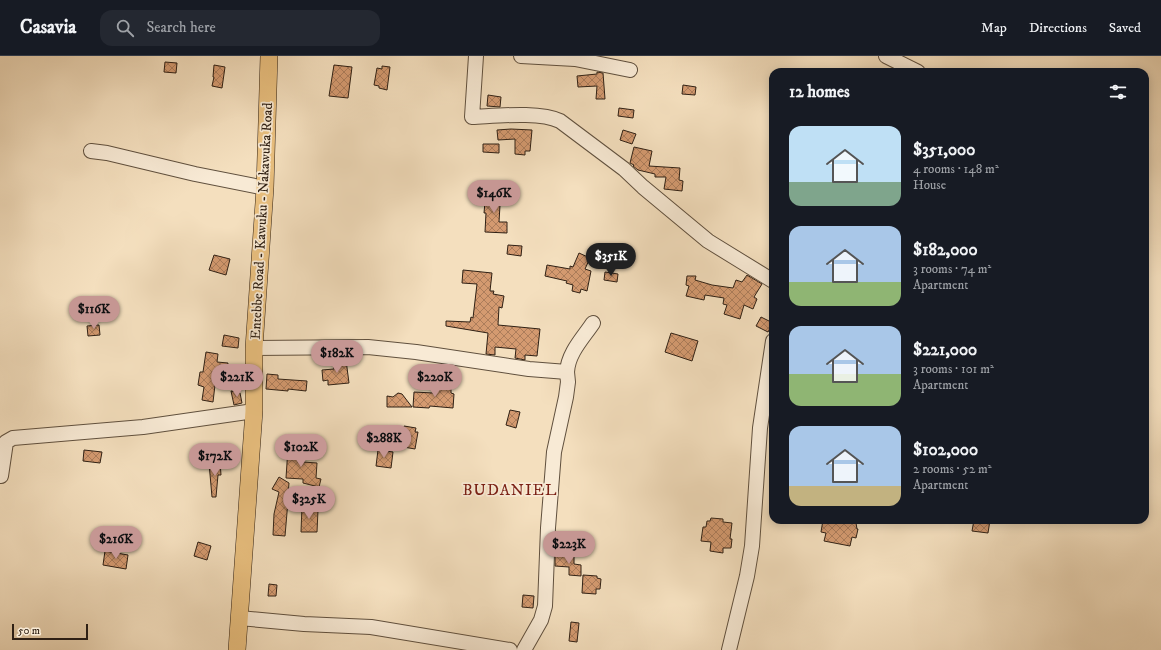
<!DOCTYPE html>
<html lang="en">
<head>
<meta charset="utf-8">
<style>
	:root { --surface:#171b24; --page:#242831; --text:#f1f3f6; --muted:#9ea1a6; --line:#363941; --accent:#c59692 }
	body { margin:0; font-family:"IM FELL DW Pica",serif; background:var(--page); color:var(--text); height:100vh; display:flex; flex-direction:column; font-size:15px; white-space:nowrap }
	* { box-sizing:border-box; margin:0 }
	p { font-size:13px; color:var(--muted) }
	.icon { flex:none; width:22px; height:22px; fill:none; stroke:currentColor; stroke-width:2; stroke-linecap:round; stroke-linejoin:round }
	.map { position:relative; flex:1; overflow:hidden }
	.side { position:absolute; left:769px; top:12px; width:380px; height:456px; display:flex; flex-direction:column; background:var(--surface); border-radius:12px; box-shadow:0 2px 10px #0003 }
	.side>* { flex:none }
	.scale { position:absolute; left:12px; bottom:10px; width:76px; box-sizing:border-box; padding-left:4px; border:2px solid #2f2014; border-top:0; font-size:11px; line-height:14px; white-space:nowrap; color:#2f2014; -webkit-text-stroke:3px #f8ead5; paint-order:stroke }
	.price { position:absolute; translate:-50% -34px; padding:0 9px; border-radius:14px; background:var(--accent); color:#111; font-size:13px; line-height:26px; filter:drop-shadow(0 1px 2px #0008) }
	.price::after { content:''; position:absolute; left:50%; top:24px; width:12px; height:9px; margin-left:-6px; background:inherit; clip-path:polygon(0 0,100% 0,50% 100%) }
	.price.selected { background:#222; color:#fff }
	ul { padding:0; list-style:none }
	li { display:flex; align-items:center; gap:12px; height:100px; padding:0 20px }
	li span { display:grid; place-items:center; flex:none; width:112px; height:80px; border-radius:12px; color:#555 }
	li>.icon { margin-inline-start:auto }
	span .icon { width:48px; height:48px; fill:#fffc; stroke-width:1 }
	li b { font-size:17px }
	h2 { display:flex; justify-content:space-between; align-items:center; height:48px; padding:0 20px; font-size:17px }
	header { display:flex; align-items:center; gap:24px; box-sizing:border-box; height:56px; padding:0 20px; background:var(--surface); border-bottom:1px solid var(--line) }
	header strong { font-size:19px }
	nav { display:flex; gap:22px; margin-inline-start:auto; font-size:14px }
	.search { width:280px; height:36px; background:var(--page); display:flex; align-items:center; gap:10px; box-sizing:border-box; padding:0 14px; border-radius:12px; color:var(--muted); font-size:15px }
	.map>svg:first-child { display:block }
</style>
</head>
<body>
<header>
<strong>Casavia</strong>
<div class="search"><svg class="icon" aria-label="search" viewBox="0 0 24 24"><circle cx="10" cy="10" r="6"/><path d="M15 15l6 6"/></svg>Search here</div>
<nav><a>Map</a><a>Directions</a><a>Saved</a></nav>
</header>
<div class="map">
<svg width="1161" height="594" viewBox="0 0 1161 594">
	<defs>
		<pattern id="building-cross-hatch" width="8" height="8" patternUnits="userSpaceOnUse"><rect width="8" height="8" fill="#d49a70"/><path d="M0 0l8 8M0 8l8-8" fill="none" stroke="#ac7d5b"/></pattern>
	</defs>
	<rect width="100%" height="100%" fill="#f4dfbe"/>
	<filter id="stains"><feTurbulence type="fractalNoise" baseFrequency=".005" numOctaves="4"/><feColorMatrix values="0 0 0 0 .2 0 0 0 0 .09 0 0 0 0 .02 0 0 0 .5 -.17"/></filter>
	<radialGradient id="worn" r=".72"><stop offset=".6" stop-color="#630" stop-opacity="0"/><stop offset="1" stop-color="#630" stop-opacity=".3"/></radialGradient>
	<g fill="url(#building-cross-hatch)" stroke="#2f2014">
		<path d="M165,6L177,7L176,17L164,16Z"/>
		<path d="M214,9L225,11L222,32L212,30L214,21H213Z"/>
		<path d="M334,9L352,11L348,42L329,40Z"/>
		<path d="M382,10L390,11L387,34L379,32V30L374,29L377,12L382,13Z"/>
		<path d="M597,16L603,17L605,43H596L597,30L578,31L577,20L597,18Z"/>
		<path d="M683,29L696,31L695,39L682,38Z"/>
		<path d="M488,39L501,41L500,51L487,50Z"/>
		<path d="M619,52L634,54L633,62L618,60Z"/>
		<path d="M511,73L532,74L530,95H525V99L515,98V83L498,84L497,74Z"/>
		<path d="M623,74L636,78L632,88L620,84Z"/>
		<path d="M483,88H499V97L483,96Z"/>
		<path d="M634,91L652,95L649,110L680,112L679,124L683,125L682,135L664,133L666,121H655V118L638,114L633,110L634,109L630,107Z"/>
		<path d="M486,135L499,136V149H500L499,166H507V177L485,176L486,157H484Z"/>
		<path d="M508,189L522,190L521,200L507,198Z"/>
		<path d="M579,197L590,202L585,213L591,215L587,235L581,233L580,237L572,235L573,229L566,227L567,225L545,220L547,209L570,213V210L573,211Z"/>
		<path d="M214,199L230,203L226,219L209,214Z"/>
		<path d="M463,214L492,217L490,235H494L493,238L504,240L502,252L499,251L498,269L540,273L537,300L525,299V304L515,302L516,293L495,291V299L486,298L488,277L446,270V265L470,266L471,261L473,262L477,228L462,227Z"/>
		<path d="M605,216L618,218L617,226L604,224Z"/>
		<path d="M747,219L762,228L754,241L757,243L753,253L744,249L740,263L724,258L727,249L723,248L724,242L705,239L704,244L686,240L689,230L686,229L687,220H696L695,224L712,229L733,232L736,224L742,226Z"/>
		<path d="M761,261L773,267L768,276L756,270Z"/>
		<path d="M99,269L100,279L88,280L87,270Z"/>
		<path d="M671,277L698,285L692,305L665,296Z"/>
		<path d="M224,279L239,282L238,292L222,290Z"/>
		<path d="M206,296L218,298L217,306L228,307L224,332L215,329L213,346L202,344L204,331L198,329L200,316H203Z"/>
		<path d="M346,304L349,327L328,329V324L323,325L322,314L334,313L333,306Z"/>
		<path d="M267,318L278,319V323L307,325L306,335L288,333V335L266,333Z"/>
		<path d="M434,326L443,327V330H451V337L454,338L453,352L430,350L429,352L413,351L414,336L433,337Z"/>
		<path d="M231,335L240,337L242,347L234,349Z"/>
		<path d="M398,337L402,338L412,351H387V340L393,341Z"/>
		<path d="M510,354L520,356L516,372L506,369Z"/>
		<path d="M404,370L416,372L415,376H418L415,393L398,390L401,373H404Z"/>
		<path d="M288,392L304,394L303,406L317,407L316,422L321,423L319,431L303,427V423L286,422Z"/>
		<path d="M84,394L102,396L100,407L83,405Z"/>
		<path d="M378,394L393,396L391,412L376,410Z"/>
		<path d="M220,406L221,419H218L216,441H212L209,407Z"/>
		<path d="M279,421L289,427L288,439L286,444L288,445L285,480L273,479L274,458L279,436L272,433Z"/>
		<path d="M302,450L318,454L317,476H301Z"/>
		<path d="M711,462L723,463V466L732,467L730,483H732L731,492H723V497L710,495L711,486L701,485L703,471H706L707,465H710Z"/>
		<path d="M823,464H841L856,467L857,473H858L856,482L852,481L850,490L824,485L826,477L821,476Z"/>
		<path d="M974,464H990L988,477L972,475Z"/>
		<path d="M198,486L211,490L207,504L194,500Z"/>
		<path d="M105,495L128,499L126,513L103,509Z"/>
		<path d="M555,500H574V508L581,509V520L569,519V511L555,510Z"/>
		<path d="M583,519L597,520V522L601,523L600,533H596V538L582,537Z"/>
		<path d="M269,528L277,529L276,540H268Z"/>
		<path d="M523,539L534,540L533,552L522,551Z"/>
		<path d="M571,566L579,567L577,586L569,585Z"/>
	</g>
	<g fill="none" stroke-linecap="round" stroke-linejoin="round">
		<g stroke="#60503e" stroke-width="16">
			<g id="minor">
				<path d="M476,0L472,61C496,60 540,55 560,65L624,113L643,131L708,185L773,225"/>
				<path d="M521,0L575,3L630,14"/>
				<path d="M886,0L918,16"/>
				<path d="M91,95L107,97L195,118L265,132"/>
				<path d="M254,292L368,291L416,296L529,313L567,316C568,297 583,282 593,267"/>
				<path d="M1,420L6,386L13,382L143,371L254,355"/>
				<path d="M239,562L304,568L371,571L510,594"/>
				<path d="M524,594L541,564L545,550L548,472L554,396L566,341L568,326L567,316"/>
				<path d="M729,594L747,520L752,490L760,372L773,285"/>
			</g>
		</g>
		<g stroke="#2f2014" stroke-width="18">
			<path id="major" d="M237,594L254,355V292L265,132L269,0"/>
		</g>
		<use href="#minor" stroke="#f8ead5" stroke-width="14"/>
		<use href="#major" stroke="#eac07f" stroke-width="17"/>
	</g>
	<g text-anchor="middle" stroke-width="3.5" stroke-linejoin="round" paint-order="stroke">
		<g font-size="14" fill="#2f2014" stroke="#f8ead5">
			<text transform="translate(261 165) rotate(-87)" y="5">Entebbe Road - Kawuku - Nakawuka Road</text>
		</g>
		<g font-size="16" letter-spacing="1" fill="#7a1f14" stroke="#f8ead5">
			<text x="510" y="439">BUDANIEL</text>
		</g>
	</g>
	<rect width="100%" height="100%" filter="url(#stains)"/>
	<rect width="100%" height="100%" fill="url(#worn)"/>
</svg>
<div class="scale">50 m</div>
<b class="price" style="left:494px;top:158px">$146K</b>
<b class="price selected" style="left:611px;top:221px">$351K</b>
<b class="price" style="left:94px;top:274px">$116K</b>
<b class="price" style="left:337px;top:318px">$182K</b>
<b class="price" style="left:237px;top:342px">$221K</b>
<b class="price" style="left:435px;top:342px">$220K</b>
<b class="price" style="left:384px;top:403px">$288K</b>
<b class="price" style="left:301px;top:412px">$102K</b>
<b class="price" style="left:215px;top:421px">$172K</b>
<b class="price" style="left:309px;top:464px">$325K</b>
<b class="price" style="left:116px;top:504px">$216K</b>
<b class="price" style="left:569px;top:509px">$223K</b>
<section class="side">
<h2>12 homes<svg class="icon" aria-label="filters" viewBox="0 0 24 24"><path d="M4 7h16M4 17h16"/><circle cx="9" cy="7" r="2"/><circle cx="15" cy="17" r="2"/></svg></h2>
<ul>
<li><span style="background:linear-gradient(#bfe0f5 70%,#7fa58c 0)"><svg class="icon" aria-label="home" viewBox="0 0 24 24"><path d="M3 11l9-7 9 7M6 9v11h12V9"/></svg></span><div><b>$351,000</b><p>4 rooms · 148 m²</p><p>House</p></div></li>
<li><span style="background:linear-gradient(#a9c7e8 70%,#8fb573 0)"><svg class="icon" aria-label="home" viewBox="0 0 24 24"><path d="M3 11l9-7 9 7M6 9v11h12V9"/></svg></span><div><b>$182,000</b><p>3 rooms · 74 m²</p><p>Apartment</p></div></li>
<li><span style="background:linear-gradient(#a9c7e8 60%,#8fb573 0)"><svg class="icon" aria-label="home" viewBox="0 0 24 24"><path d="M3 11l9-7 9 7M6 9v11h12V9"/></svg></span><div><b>$221,000</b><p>3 rooms · 101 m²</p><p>Apartment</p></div></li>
<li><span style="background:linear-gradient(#a9c7e8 75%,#c2b280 0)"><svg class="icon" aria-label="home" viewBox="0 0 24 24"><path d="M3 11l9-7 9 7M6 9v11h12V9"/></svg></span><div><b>$102,000</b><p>2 rooms · 52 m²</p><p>Apartment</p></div></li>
</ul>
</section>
</div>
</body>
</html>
